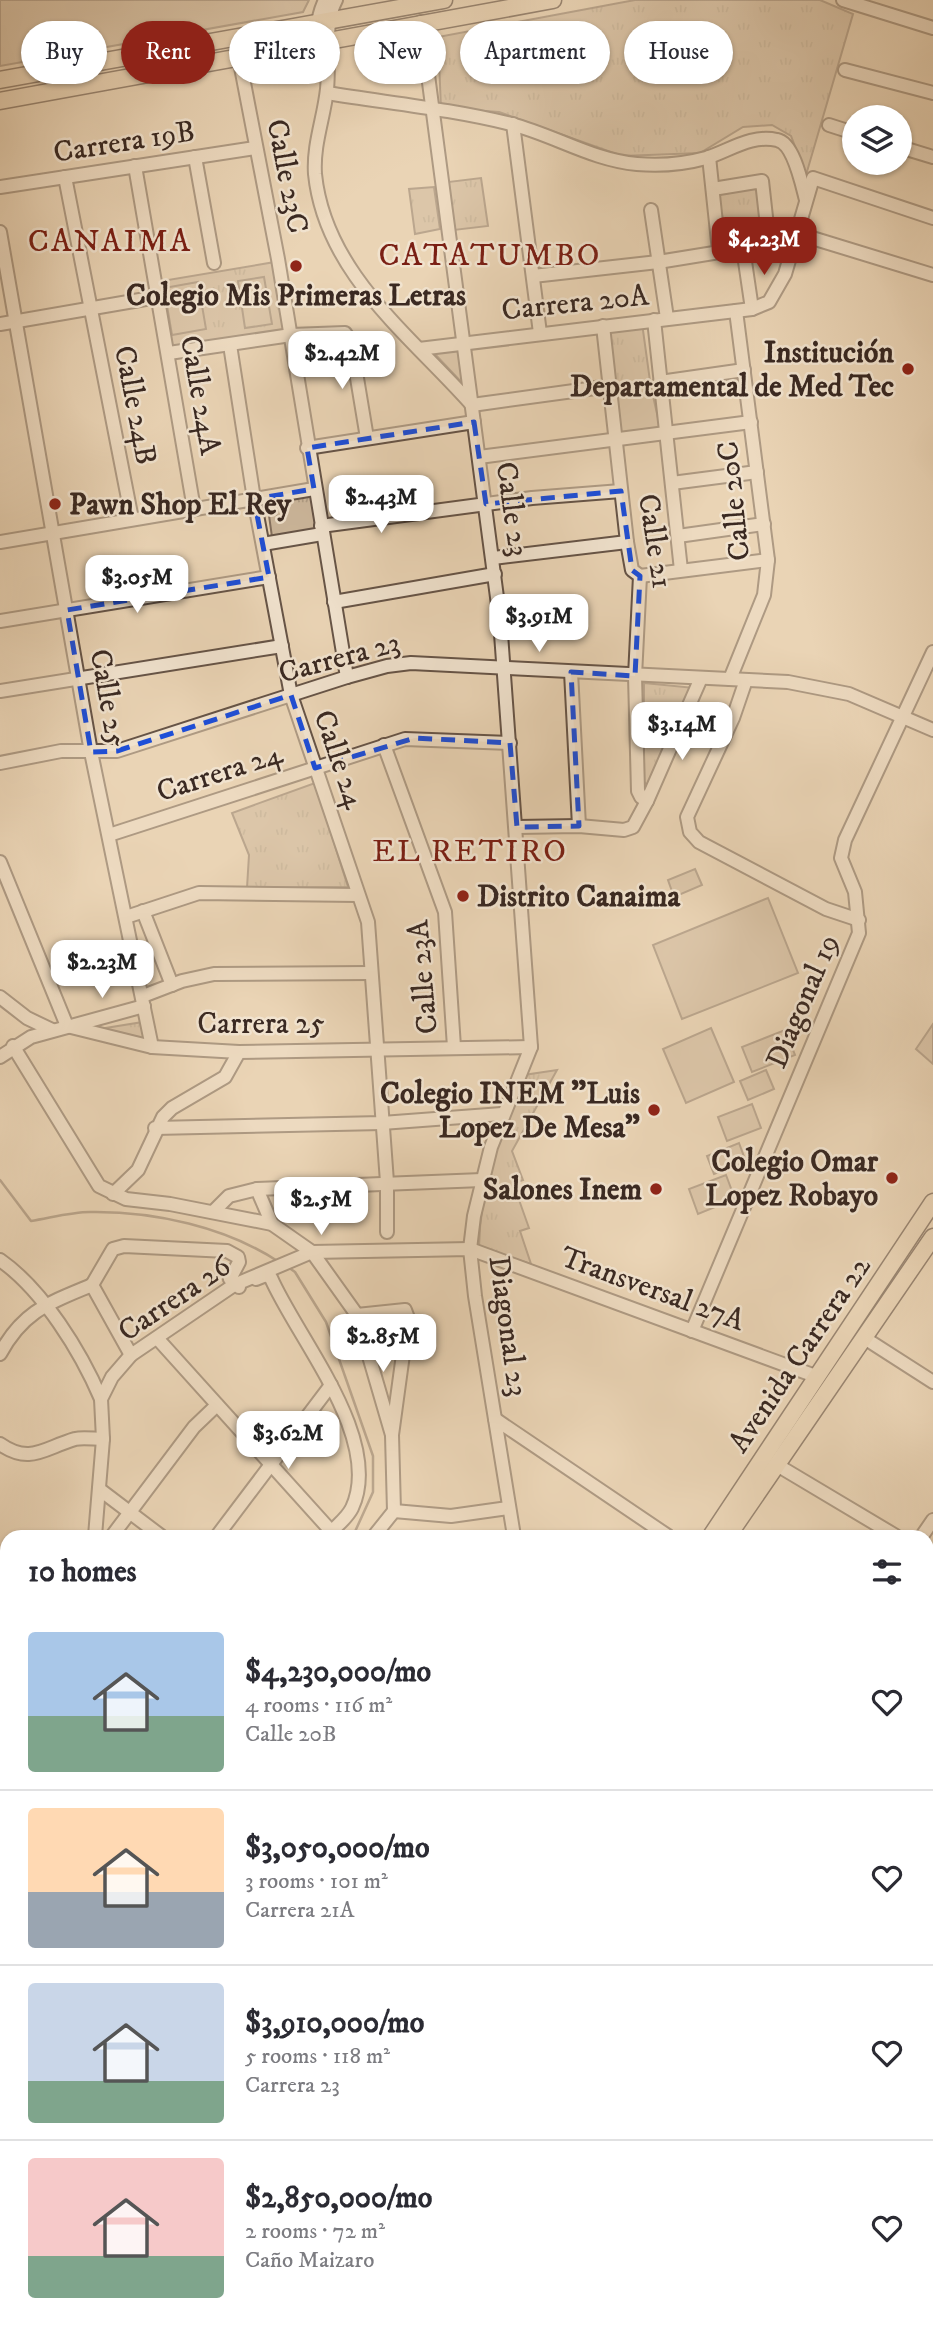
<!DOCTYPE html>
<html lang="en">
<head>
<meta charset="utf-8">
<style>
	:root { --surface:#fff; --page:#f2f2f3; --text:#2b2b33; --muted:#7c7c81; --line:#e1e1e2; --accent:#8f2418 }
	body { margin:0; font-family:"IM FELL DW Pica",serif; background:var(--page); color:var(--text); height:100vh; display:flex; flex-direction:column; font-size:26px; white-space:nowrap }
	* { box-sizing:border-box; margin:0 }
	p { font-size:23px; color:var(--muted) }
	.icon { flex:none; width:38px; height:38px; fill:none; stroke:currentColor; stroke-width:2; stroke-linecap:round; stroke-linejoin:round }
	.map { position:relative; flex:1; overflow:hidden }
	.panel { position:absolute; left:0px; top:1530px; width:934px; height:800px; display:flex; flex-direction:column; background:var(--surface); border-radius:21px 21px 0 0; box-shadow:0 2px 5px #0004 }
	.panel>* { flex:none }
	.top-card { position:absolute; left:21px; top:21px; width:892px; height:63px; display:flex; gap:14px }
	.buttons { position:absolute; left:842px; top:105px; display:grid; gap:14px }
	.buttons a { display:grid; place-items:center; width:70px; height:70px; border-radius:50%; background:var(--surface); box-shadow:0 2px 5px #0004; font-size:35px }
	.price { position:absolute; translate:-50% -60px; padding:0 16px; border-radius:14px; background:#fff; color:#222; font-size:23px; line-height:46px; filter:drop-shadow(0 2px 4px #0008) }
	.price::after { content:''; position:absolute; left:50%; top:42px; width:21px; height:16px; margin-left:-10px; background:inherit; clip-path:polygon(0 0,100% 0,50% 100%) }
	.price.selected { background:var(--accent); color:#fff }
	ul { padding:0; list-style:none }
	li { display:flex; align-items:center; gap:21px; height:175px; padding:0 28px }
	li+li { border-top:2px solid var(--line) }
	li span { display:grid; place-items:center; flex:none; width:196px; height:140px; border-radius:7px; color:#555 }
	li>.icon { margin-inline-start:auto }
	span .icon { width:84px; height:84px; fill:#fffc; stroke-width:1 }
	li b { font-size:30px }
	h2 { display:flex; justify-content:space-between; align-items:center; height:84px; padding:0 28px; font-size:30px }
	.tag { padding:0 24px; border-radius:32px; background:var(--surface); box-shadow:0 2px 5px #0004; font-size:24px; line-height:63px }
	.tag.selected { background:var(--accent); color:#fff }
	.map>svg:first-child { display:block }
</style>
</head>
<body>
<div class="map">
<svg width="933" height="2328" viewBox="0 0 933 2328">
	<defs>
		<pattern id="park-tufts" width="24" height="20" patternUnits="userSpaceOnUse" patternTransform="scale(1.75)"><rect width="24" height="20" fill="#ccb79c"/><path d="M3 7l-1-3M5 7V3M7 7l1-3M15 17l-1-3M17 17v-4M19 17l1-3" fill="none" stroke="#b09d86"/></pattern>
	</defs>
	<rect width="100%" height="100%" fill="#ead4b5"/>
	<filter id="stains"><feTurbulence type="fractalNoise" baseFrequency=".00286" numOctaves="4"/><feColorMatrix values="0 0 0 0 .2 0 0 0 0 .09 0 0 0 0 .02 0 0 0 .5 -.17"/></filter>
	<radialGradient id="worn" r=".72"><stop offset=".6" stop-color="#630" stop-opacity="0"/><stop offset="1" stop-color="#630" stop-opacity=".3"/></radialGradient>
	<g fill="url(#park-tufts)" stroke="#83705f" stroke-width="2">
		<path d="M635,0H820L853,14L806,175L791,136L772,125L743,127L700,153L622,156L499,112L441,108L438,37Z"/>
		<path d="M481,178L488,226L454,230L448,182Z"/>
		<path d="M762,184L767,242L720,248L716,194Z"/>
		<path d="M434,187L440,229L415,234L409,189Z"/>
		<path d="M275,262L286,330L173,351L162,281Z"/>
		<path d="M642,323L650,381L612,385L605,327Z"/>
		<path d="M463,346L466,387L433,352Z"/>
		<path d="M311,494L316,530L272,537L267,501Z"/>
		<path d="M644,683L695,688L650,787L644,782Z"/>
		<path d="M315,783L348,887L247,888L249,855L232,813Z"/>
		<path d="M143,1022L146,1043L93,1030Z"/>
		<path d="M557,1070L512,1151L523,1180L513,1183L529,1228L520,1231L531,1264L479,1247C480,1186 501,1132 524,1075Z"/>
	</g>
	<g fill="#ccb79c" stroke="#83705f" stroke-width="2">
		<path d="M0,0H309L303,12L0,66Z"/>
		<path d="M264,277L272,324L245,328L238,281Z"/>
		<path d="M198,282L206,329L172,335L164,288Z"/>
		<path d="M650,383L661,431L619,437L612,386Z"/>
		<path d="M695,869L702,885L674,897L668,880Z"/>
		<path d="M768,898L798,973L682,1019L653,945Z"/>
		<path d="M933,1024V1064L916,1049Z"/>
		<path d="M711,1028L734,1082L686,1103L663,1049Z"/>
		<path d="M785,1030L795,1055L752,1072L742,1047Z"/>
		<path d="M766,1070L774,1089L748,1100L740,1081Z"/>
		<path d="M752,1104L761,1128L727,1141L718,1117Z"/>
		<path d="M739,1143L746,1162L714,1174L707,1156Z"/>
		<path d="M726,1175L735,1199L698,1214L689,1189Z"/>
	</g>
	<g fill="none" stroke-linecap="round" stroke-linejoin="round">
		<g stroke="#806d5c" stroke-width="2.5">
			<path d="M0,1180L31,1221C50,1218 71,1212 90,1212C154,1211 226,1227 279,1262"/>
			<path d="M288,1267L295,1272L326,1322L373,1456V1492L353,1536"/>
			<path d="M419,2322L421,2328"/>
		</g>
		<g stroke="#665447" stroke-width="16">
			<g id="minor">
				<path d="M325,0C318,15 314,34 325,49"/>
				<path d="M336,0C323,24 330,61 327,89C324,118 313,144 315,174C325,273 411,336 472,405"/>
				<path d="M843,0L933,28"/>
				<path d="M421,22L500,620L531,1047L491,1147L474,1216L470,1249L475,1296L514,1536"/>
				<path d="M239,57L278,259L347,677"/>
				<path d="M845,70L933,93"/>
				<path d="M327,93C388,103 451,109 511,124C554,135 592,160 637,164C660,166 684,164 706,158C729,151 751,134 777,140C794,143 802,185 806,200"/>
				<path d="M513,124L540,333"/>
				<path d="M829,125L854,133"/>
				<path d="M900,147L933,157"/>
				<path d="M195,157L214,263"/>
				<path d="M709,157L719,251"/>
				<path d="M135,166L194,509"/>
				<path d="M65,177L132,519"/>
				<path d="M0,187L255,148"/>
				<path d="M651,210L667,318"/>
				<path d="M0,232L91,752L152,1047"/>
				<path d="M799,234L933,275"/>
				<path d="M743,248L752,309"/>
				<path d="M533,276L658,262L769,244L762,181L713,189"/>
				<path d="M654,320L681,570"/>
				<path d="M0,324L157,297"/>
				<path d="M603,326L627,542L632,570L640,576L635,676L638,791L641,797L647,801"/>
				<path d="M230,345L254,499L291,695L368,922L387,1182V1232"/>
				<path d="M419,349L752,309L769,302L785,274L813,178L933,218"/>
				<path d="M169,353L291,335L345,333L351,342L367,438"/>
				<path d="M660,382L744,370"/>
				<path d="M472,405L610,386"/>
				<path d="M307,448L474,422"/>
				<path d="M479,457L751,422"/>
				<path d="M672,483L757,472"/>
				<path d="M321,526L532,498L621,491"/>
				<path d="M678,536L764,524"/>
				<path d="M0,542L314,489"/>
				<path d="M263,544L322,534"/>
				<path d="M493,558L627,542"/>
				<path d="M640,576L768,560"/>
				<path d="M334,602L495,574"/>
				<path d="M0,621L269,577"/>
				<path d="M571,672L579,826"/>
				<path d="M730,679L764,595L768,560L736,311"/>
				<path d="M746,680L733,718L687,817L690,832L699,842L826,909L859,920"/>
				<path d="M0,691L282,646"/>
				<path d="M384,745L445,912L454,1047"/>
				<path d="M0,763L61,751H117L347,677L387,666L411,663L788,682L849,694L933,730"/>
				<path d="M517,827L579,826L624,830L633,827L647,801L701,678"/>
				<path d="M109,835L405,739L510,743"/>
				<path d="M0,862L67,1026"/>
				<path d="M143,911L172,985"/>
				<path d="M126,917L199,893L358,895"/>
				<path d="M143,996L182,981L214,974L370,973"/>
				<path d="M0,997L27,1018L52,1030"/>
				<path d="M67,1026L152,1047L239,1052L531,1047"/>
				<path d="M13,1046L99,1186L126,1199L170,1204L272,1224L312,1252L357,1315L392,1435"/>
				<path d="M0,1057L31,1037L144,1006"/>
				<path d="M155,1128L382,1123L502,1114"/>
				<path d="M257,1189L272,1224"/>
				<path d="M113,1194L138,1170L163,1117L172,1108L225,1077L239,1052"/>
				<path d="M213,1212L229,1196L257,1189L482,1180"/>
				<path d="M0,1260C43,1290 81,1352 101,1399"/>
				<path d="M256,1279L266,1275L271,1278C297,1338 384,1439 352,1508C346,1520 335,1526 328,1536"/>
				<path d="M92,1285L113,1249L124,1246L227,1251L238,1257L239,1262L230,1279L239,1287"/>
				<path d="M92,1285L131,1355"/>
				<path d="M357,1315L405,1310L408,1318L392,1435L394,1511L374,1536"/>
				<path d="M692,1331L859,933L855,892L841,858L845,840L933,652"/>
				<path d="M157,1338L331,1531"/>
				<path d="M866,1339L933,1382"/>
				<path d="M0,1354C23,1311 49,1303 92,1285"/>
				<path d="M495,1419L668,1536"/>
				<path d="M0,1444C30,1465 44,1448 75,1439C83,1437 94,1439 103,1439"/>
				<path d="M777,1465L896,1536"/>
				<path d="M99,1489L161,1536"/>
				<path d="M394,1511L451,1516L508,1508"/>
				<path d="M95,1536L103,1439L101,1399L112,1377L131,1355L234,1285L312,1252L470,1249L818,1377"/>
				<path d="M112,1536L194,1427L217,1405"/>
				<path d="M217,1536L331,1385"/>
				<path d="M922,1536L933,1520"/>
				<path d="M928,1557L933,1561"/>
				<path d="M0,1564L7,1569"/>
				<path d="M928,1662L933,1666"/>
				<path d="M0,1685L7,1676"/>
				<path d="M0,1766L7,1771"/>
				<path d="M928,1813L933,1804"/>
				<path d="M928,1848L933,1852"/>
				<path d="M0,1866L7,1871"/>
				<path d="M0,1966L7,1971"/>
				<path d="M0,2006L7,1996"/>
				<path d="M928,2021L933,2025"/>
				<path d="M928,2070L933,2069"/>
				<path d="M928,2247L933,2242"/>
				<path d="M0,2261L7,2266"/>
				<path d="M928,2266L933,2273"/>
				<path d="M0,2303L7,2294"/>
				<path d="M85,2322L93,2328"/>
				<path d="M480,2322L486,2328"/>
				<path d="M649,2322L652,2328"/>
				<path d="M341,2328L344,2322"/>
				<path d="M753,2328L763,2322"/>
				<path d="M831,2328L838,2322"/>
			</g>
		</g>
		<g stroke="#3a2922" stroke-width="19">
			<g id="major">
				<path d="M0,80L444,0"/>
				<path d="M0,101L553,0"/>
				<path d="M711,1536L933,1202"/>
				<path d="M728,1536L933,1237"/>
				<path d="M217,2328L221,2322"/>
			</g>
		</g>
		<g stroke="#3a2922" stroke-width="23">
			<g id="highway">
				<path d="M0,2101L7,2106"/>
				<path d="M0,2128L7,2133"/>
				<path d="M928,2162L933,2161"/>
				<path d="M928,2204L933,2203"/>
				<path d="M239,2328L245,2322"/>
				<path d="M279,2328L308,2322"/>
			</g>
		</g>
		<use href="#minor" stroke="#f1e3cf" stroke-width="12"/>
		<use href="#major" stroke="#ead4b5" stroke-width="16"/>
		<use href="#highway" stroke="#ead4b5" stroke-width="19"/>
	</g>
	<path d="M0 0H933V2328H0ZM474,422L486,504L621,491L632,570L640,576L635,676L571,672L579,826L517,827L510,743L415,738L315,768L291,695L117,751L91,752L67,610L269,577L254,499L314,489L307,448Z" fill="#ead4b5" fill-opacity=".55" fill-rule="evenodd"/>
	<path fill="none" stroke="#1d4ed8" stroke-width="5" stroke-dasharray="14 9" stroke-linejoin="round" d="M474,422L486,504L621,491L632,570L640,576L635,676L571,672L579,826L517,827L510,743L415,738L315,768L291,695L117,751L91,752L67,610L269,577L254,499L314,489L307,448Z"/>
	<g fill="#8f2418" stroke="#f1e3cf" stroke-width="2.5">
		<circle cx="296" cy="266" r="7"/>
		<circle cx="908" cy="369" r="7"/>
		<circle cx="55" cy="504" r="7"/>
		<circle cx="463" cy="896" r="7"/>
		<circle cx="654" cy="1110" r="7"/>
		<circle cx="892" cy="1178" r="7"/>
		<circle cx="656" cy="1189" r="7"/>
	</g>
	<g text-anchor="middle" stroke-width="5" stroke-linejoin="round" paint-order="stroke">
		<g font-size="30" fill="#3a2922" stroke="#f1e3cf">
			<text transform="translate(124 141) rotate(-9)" y="10">Carrera 19B</text>
			<text transform="translate(288 176) rotate(79)" y="10">Calle 23C</text>
			<text transform="translate(575 302) rotate(-6)" y="10">Carrera 20A</text>
			<text transform="translate(201 395) rotate(80)" y="10">Calle 24A</text>
			<text transform="translate(136 405) rotate(79)" y="10">Calle 24B</text>
			<text transform="translate(733 501) rotate(-96)" y="10">Calle 20C</text>
			<text transform="translate(513 509) rotate(82)" y="10">Calle 23</text>
			<text transform="translate(656 541) rotate(81)" y="10">Calle 21</text>
			<text transform="translate(339 657) rotate(-15)" y="10">Carrera 23</text>
			<text transform="translate(109 698) rotate(80)" y="10">Calle 25</text>
			<text transform="translate(340 759) rotate(71)" y="10">Calle 24</text>
			<text transform="translate(219 772) rotate(-18)" y="10">Carrera 24</text>
			<text transform="translate(422 977) rotate(-95)" y="10">Calle 23A</text>
			<text transform="translate(802 1001) rotate(-67)" y="10">Diagonal 19</text>
			<text x="261" y="1033">Carrera 25</text>
			<text transform="translate(653 1288) rotate(20)" y="10">Transversal 27A</text>
			<text transform="translate(174 1298) rotate(-34)" y="10">Carrera 26</text>
			<text transform="translate(509 1326) rotate(82)" y="10">Diagonal 23</text>
			<text transform="translate(799 1354) rotate(-56)" y="10">Avenida Carrera 22</text>
		</g>
		<g font-size="30" font-weight="bold" fill="#3a2922" stroke="#f1e3cf" text-anchor="end">
			<text x="296" y="305" text-anchor="middle">Colegio Mis Primeras Letras</text>
			<text x="894" y="362">Institución<tspan x="894" dy="34">Departamental de Med Tec</tspan></text>
			<text x="69" y="514" text-anchor="start">Pawn Shop El Rey</text>
			<text x="477" y="906" text-anchor="start">Distrito Canaima</text>
			<text x="640" y="1103">Colegio INEM "Luis<tspan x="640" dy="34">Lopez De Mesa"</tspan></text>
			<text x="878" y="1171">Colegio Omar<tspan x="878" dy="34">Lopez Robayo</tspan></text>
			<text x="642" y="1199">Salones Inem</text>
		</g>
		<g font-size="32" letter-spacing="2" fill="#7a1f14" stroke="#f1e3cf">
			<text x="110" y="251">CANAIMA</text>
			<text x="490" y="265">CATATUMBO</text>
			<text x="470" y="861">EL RETIRO</text>
		</g>
	</g>
	<rect width="100%" height="100%" filter="url(#stains)"/>
	<rect width="100%" height="100%" fill="url(#worn)"/>
</svg>
<div class="buttons">
<a><svg class="icon" aria-label="layers" viewBox="0 0 24 24"><path d="M12 4l9 5-9 5-9-5zM3 14l9 5 9-5"/></svg></a>
</div>
<b class="price selected" style="left:764px;top:277px">$4.23M</b>
<b class="price" style="left:342px;top:391px">$2.42M</b>
<b class="price" style="left:381px;top:535px">$2.43M</b>
<b class="price" style="left:137px;top:615px">$3.05M</b>
<b class="price" style="left:539px;top:654px">$3.91M</b>
<b class="price" style="left:682px;top:762px">$3.14M</b>
<b class="price" style="left:102px;top:1000px">$2.23M</b>
<b class="price" style="left:321px;top:1237px">$2.5M</b>
<b class="price" style="left:383px;top:1374px">$2.85M</b>
<b class="price" style="left:288px;top:1471px">$3.62M</b>
<div class="top-card">
<a class="tag">Buy</a>
<a class="tag selected">Rent</a>
<a class="tag">Filters</a>
<a class="tag">New</a>
<a class="tag">Apartment</a>
<a class="tag">House</a>
</div>
<section class="panel">
<h2>10 homes<svg class="icon" aria-label="filters" viewBox="0 0 24 24"><path d="M4 7h16M4 17h16"/><circle cx="9" cy="7" r="2"/><circle cx="15" cy="17" r="2"/></svg></h2>
<ul>
<li><span style="background:linear-gradient(#a9c7e8 60%,#7fa58c 0)"><svg class="icon" aria-label="home" viewBox="0 0 24 24"><path d="M3 11l9-7 9 7M6 9v11h12V9"/></svg></span><div><b>$4,230,000/mo</b><p>4 rooms · 116 m²</p><p>Calle 20B</p></div><svg class="icon" aria-label="heart" viewBox="0 0 24 24"><path d="M12 20l-8-8c-3-5 5-10 8-4 3-6 11-1 8 4z"/></svg></li>
<li><span style="background:linear-gradient(#ffd9b3 60%,#9aa5b1 0)"><svg class="icon" aria-label="home" viewBox="0 0 24 24"><path d="M3 11l9-7 9 7M6 9v11h12V9"/></svg></span><div><b>$3,050,000/mo</b><p>3 rooms · 101 m²</p><p>Carrera 21A</p></div><svg class="icon" aria-label="heart" viewBox="0 0 24 24"><path d="M12 20l-8-8c-3-5 5-10 8-4 3-6 11-1 8 4z"/></svg></li>
<li><span style="background:linear-gradient(#c9d6e8 70%,#7fa58c 0)"><svg class="icon" aria-label="home" viewBox="0 0 24 24"><path d="M3 11l9-7 9 7M6 9v11h12V9"/></svg></span><div><b>$3,910,000/mo</b><p>5 rooms · 118 m²</p><p>Carrera 23</p></div><svg class="icon" aria-label="heart" viewBox="0 0 24 24"><path d="M12 20l-8-8c-3-5 5-10 8-4 3-6 11-1 8 4z"/></svg></li>
<li><span style="background:linear-gradient(#f6c9c9 70%,#7fa58c 0)"><svg class="icon" aria-label="home" viewBox="0 0 24 24"><path d="M3 11l9-7 9 7M6 9v11h12V9"/></svg></span><div><b>$2,850,000/mo</b><p>2 rooms · 72 m²</p><p>Caño Maizaro</p></div><svg class="icon" aria-label="heart" viewBox="0 0 24 24"><path d="M12 20l-8-8c-3-5 5-10 8-4 3-6 11-1 8 4z"/></svg></li>
</ul>
</section>
</div>
</body>
</html>
